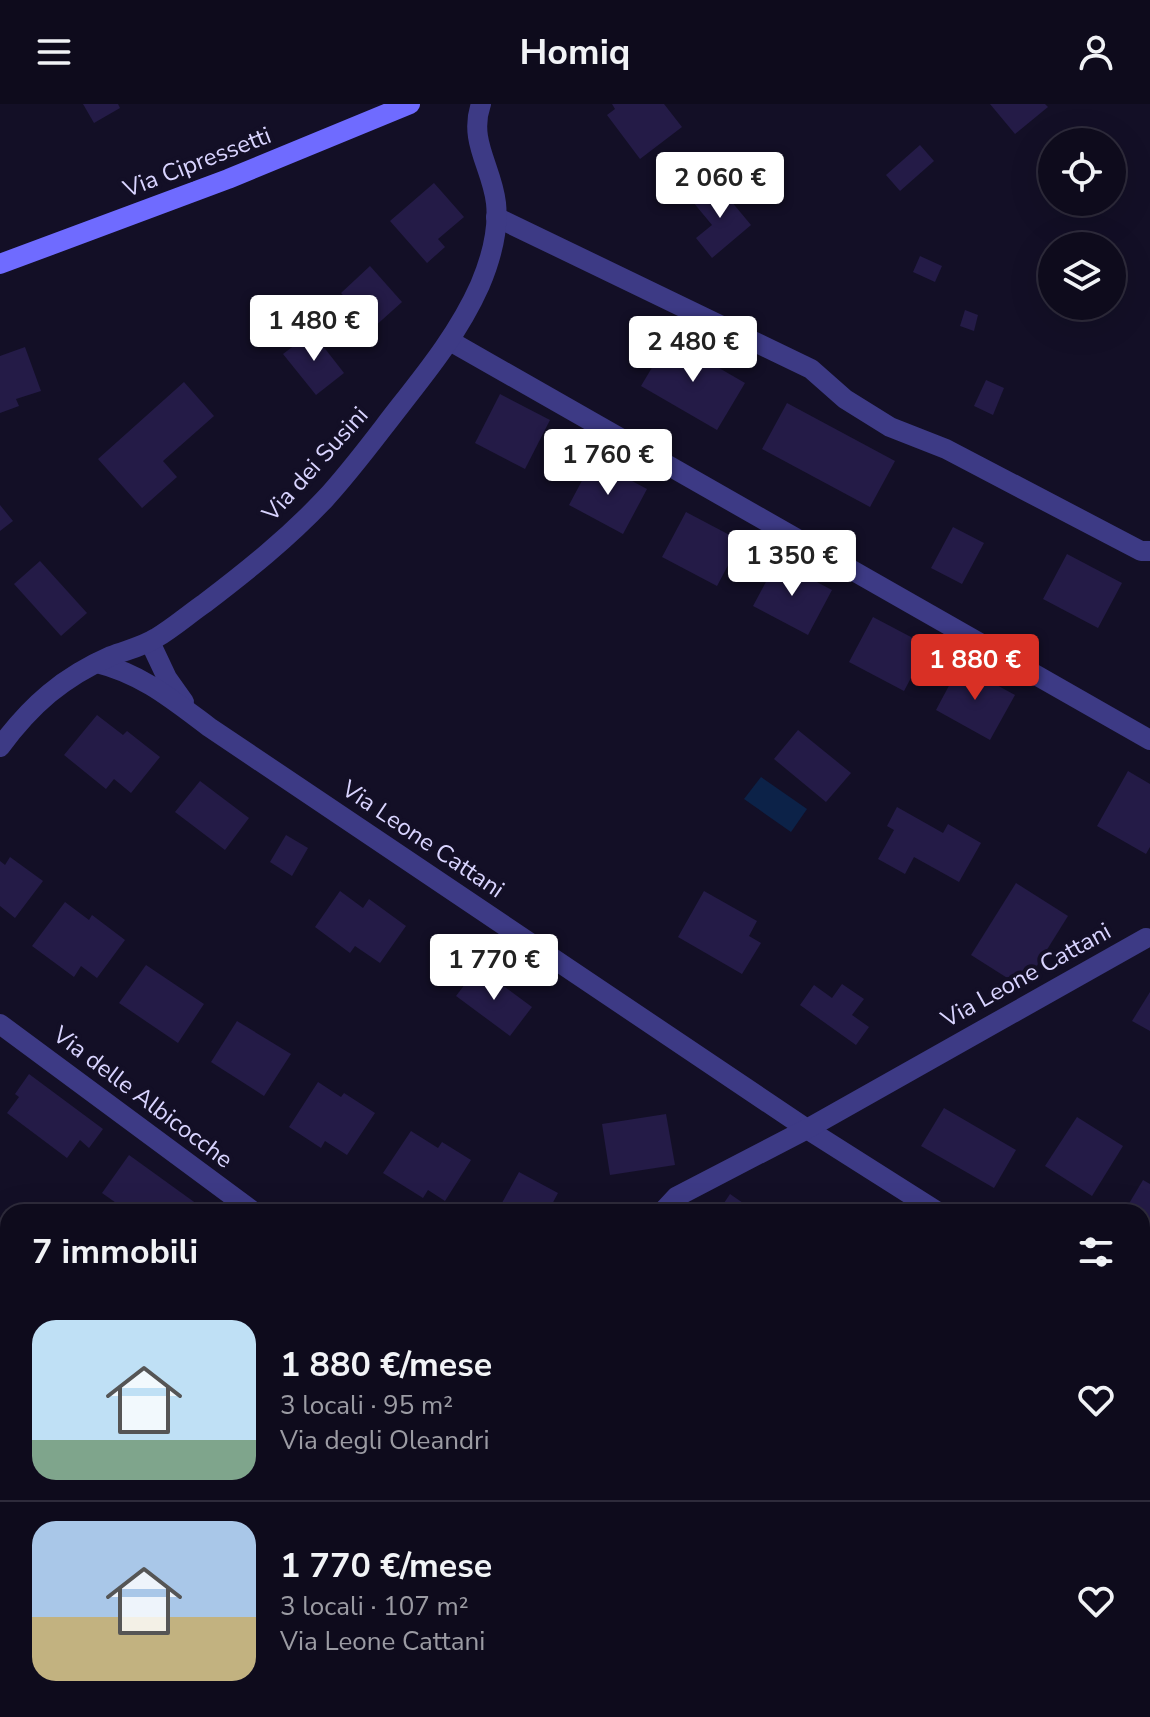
<!DOCTYPE html>
<html lang="it">
<head>
<meta charset="utf-8">
<style>
	:root { --surface:#0e0b1c; --page:#1c1929; --text:#f1f3f6; --muted:#9b9ba3; --line:#2e2b3b; --accent:#d93025 }
	body { margin:0; font-family:"Nunito Sans",sans-serif; background:var(--page); color:var(--text); height:100vh; display:flex; flex-direction:column; font-size:30px; white-space:nowrap }
	* { box-sizing:border-box; margin:0 }
	p { font-size:26px; color:var(--muted) }
	.icon { flex:none; width:44px; height:44px; fill:none; stroke:currentColor; stroke-width:2; stroke-linecap:round; stroke-linejoin:round }
	.map { position:relative; flex:1; overflow:hidden }
	.panel { position:absolute; left:0px; top:1100px; width:1150px; height:514px; display:flex; flex-direction:column; background:var(--surface); border-radius:24px 24px 0 0; box-shadow:0 8px 32px #0002,0 0 0 2px var(--line) }
	.panel>* { flex:none }
	.fabs { position:absolute; left:1038px; top:24px; display:grid; gap:16px }
	.fabs a { display:grid; place-items:center; width:88px; height:88px; border-radius:50%; background:var(--surface); box-shadow:0 8px 32px #0002,0 0 0 2px var(--line); font-size:40px }
	.price { position:absolute; translate:-50% -68px; padding:0 18px; border-radius:8px; background:#fff; color:#222; font-size:26px; line-height:52px; filter:drop-shadow(0 2px 4px #0008) }
	.price::after { content:''; position:absolute; left:50%; top:48px; width:24px; height:18px; margin-left:-12px; background:inherit; clip-path:polygon(0 0,100% 0,50% 100%) }
	.price.active { background:var(--accent); color:#fff }
	ul { padding:0; list-style:none }
	li { display:flex; align-items:center; gap:24px; height:200px; padding:0 32px }
	li+li { border-top:2px solid var(--line) }
	li span { display:grid; place-items:center; flex:none; width:224px; height:160px; border-radius:24px; color:#555 }
	li>.icon { margin-inline-start:auto }
	span .icon { width:96px; height:96px; fill:#fffc; stroke-width:1 }
	li b { font-size:34px }
	h2 { display:flex; justify-content:space-between; align-items:center; height:96px; padding:0 32px; font-size:34px }
	header { display:flex; justify-content:space-between; align-items:center; height:104px; padding:0 32px; background:var(--surface); font-size:36px; font-weight:700 }
	.map>svg:first-child { display:block }
</style>
</head>
<body>
<header><svg class="icon" aria-label="menu" viewBox="0 0 24 24"><path d="M4 6h16M4 12h16M4 18h16"/></svg>Homiq<svg class="icon" aria-label="person" viewBox="0 0 24 24"><circle cx="12" cy="8" r="4"/><path d="M4 21q1-7 8-7t8 7"/></svg></header>
<div class="map">
<svg width="1150" height="1613" viewBox="0 0 1150 1613">
	<rect width="100%" height="100%" fill="#130f26"/>
	<path fill="#0c2248" d="M761,673L807,705L791,728L744,695Z"/>
	<g fill="#241b47">
		<path d="M83,0H118L120,4L94,19Z"/>
		<path d="M612,0H664L682,23L640,55L607,11L615,5Z"/>
		<path d="M990,0H1045L1048,3L1015,30Z"/>
		<path d="M920,41L934,57L900,87L886,71Z"/>
		<path d="M434,79L464,113L438,135L445,143L427,159L390,117Z"/>
		<path d="M716,79L751,121L712,154L696,134L712,121L693,98Z"/>
		<path d="M920,152L942,162L935,178L913,168Z"/>
		<path d="M370,162L402,198L373,224L341,189Z"/>
		<path d="M965,206L978,211L974,227L960,222Z"/>
		<path d="M312,228L344,269L316,291L283,250Z"/>
		<path d="M669,235L745,279L717,326L641,282Z"/>
		<path d="M25,243L41,287L16,295L19,302L0,309V252Z"/>
		<path d="M986,276L1004,284L993,311L974,302Z"/>
		<path d="M184,278L214,312L163,357L177,373L142,404L98,355Z"/>
		<path d="M500,290L550,316L525,365L475,339Z"/>
		<path d="M787,299L895,357L870,403L762,345Z"/>
		<path d="M593,356L647,385L623,430L569,401Z"/>
		<path d="M0,401L13,417L0,427Z"/>
		<path d="M686,408L741,437L717,482L662,453Z"/>
		<path d="M953,423L984,439L962,480L931,464Z"/>
		<path d="M1067,450L1122,479L1098,524L1043,495Z"/>
		<path d="M40,457L87,509L61,532L14,480Z"/>
		<path d="M777,457L832,486L808,531L753,502Z"/>
		<path d="M873,513L928,542L904,587L849,558Z"/>
		<path d="M960,561L1015,591L990,636L936,606Z"/>
		<path d="M97,611L123,631L127,627L160,653L131,689L114,675L106,685L64,651Z"/>
		<path d="M798,626L851,669L826,698L774,655Z"/>
		<path d="M1128,667L1150,680V743L1146,750L1097,722Z"/>
		<path d="M200,677L249,714L225,746L175,708Z"/>
		<path d="M897,703L943,729L948,720L981,739L959,778L914,753L905,770L878,755L894,726L887,722Z"/>
		<path d="M286,731L308,744L292,772L270,758Z"/>
		<path d="M10,753L43,777L15,814L0,802V757L5,761Z"/>
		<path d="M1016,779L1068,812L1023,884L971,851Z"/>
		<path d="M340,787L363,804L369,795L406,822L380,859L355,842L350,849L315,823Z"/>
		<path d="M704,787L757,817L749,832L761,839L742,870L678,833Z"/>
		<path d="M65,798L89,816L92,811L125,836L97,874L81,862L74,873L32,842Z"/>
		<path d="M146,861L204,900L178,939L119,899Z"/>
		<path d="M478,863L532,903L510,932L456,892Z"/>
		<path d="M842,880L864,895L852,911L869,923L856,941L800,901L814,881L832,894Z"/>
		<path d="M1150,888V927L1132,917Z"/>
		<path d="M237,917L291,950L264,992L211,958Z"/>
		<path d="M29,970L103,1025L89,1044L80,1036L67,1054L7,1009L19,993L15,990Z"/>
		<path d="M318,978L341,993L344,989L375,1009L347,1051L325,1037L321,1044L289,1023Z"/>
		<path d="M944,1004L1016,1046L994,1084L921,1042Z"/>
		<path d="M666,1010L675,1061L610,1071L602,1020Z"/>
		<path d="M1077,1013L1123,1042L1092,1092L1045,1062Z"/>
		<path d="M411,1027L438,1044L442,1038L471,1056L445,1097L428,1086L423,1094L383,1069Z"/>
		<path d="M129,1051L208,1108H129L102,1089Z"/>
		<path d="M519,1068L558,1089L550,1104L557,1108H497Z"/>
		<path d="M1143,1076L1150,1080V1136L1142,1131V1108H1124Z"/>
		<path d="M730,1090L756,1108H718Z"/>
		<path d="M153,1606H260L255,1613H148Z"/>
		<path d="M494,1606H543L553,1613H489Z"/>
		<path d="M992,1606H1037L1048,1613H987Z"/>
	</g>
	<g fill="none" stroke-linecap="round" stroke-linejoin="round">
		<g stroke="#3d3a85" stroke-width="20">
			<path d="M496,113L811,265L845,295L890,323L946,345L1141,447H1150"/>
			<path d="M450,237L1150,636"/>
			<path d="M150,538L167,574L184,598"/>
			<path d="M97,559C142,570 173,596 209,623L807,1025L938,1108"/>
			<path d="M0,643C31,601 63,573 111,552C126,546 142,543 156,534C173,524 189,510 205,499C247,467 287,435 324,396C351,367 375,334 400,302C430,264 460,226 480,181C491,155 499,128 496,99C492,63 468,37 481,0"/>
			<path d="M0,920L254,1108"/>
			<path d="M662,1108L676,1093L807,1025L1146,834"/>
			<path d="M1142,1234L1150,1237"/>
			<path d="M0,1459L8,1452"/>
			<path d="M785,1606L795,1613"/>
			<path d="M1063,1606L1073,1613"/>
			<path d="M280,1613L286,1606"/>
		</g>
		<path stroke="#6f6bff" stroke-width="20" d="M0,160L228,75L410,0"/>
	</g>
	<g text-anchor="middle" stroke-width="8" stroke-linejoin="round" paint-order="stroke">
		<g font-size="24" fill="#d9d4ff" stroke="#130f26">
			<text transform="translate(197 58) rotate(-21)" y="8">Via Cipressetti</text>
			<text transform="translate(315 360) rotate(-48)" y="8">Via dei Susini</text>
			<text transform="translate(423 735) rotate(34)" y="8">Via Leone Cattani</text>
			<text transform="translate(1026 871) rotate(-29)" y="8">Via Leone Cattani</text>
			<text transform="translate(143 993) rotate(37)" y="8">Via delle Albicocche</text>
		</g>
	</g>
</svg>
<div class="fabs">
<a><svg class="icon" aria-label="locate" viewBox="0 0 24 24"><circle cx="12" cy="12" r="6"/><path d="M12 2v4M12 18v4M2 12h4M18 12h4"/></svg></a>
<a><svg class="icon" aria-label="layers" viewBox="0 0 24 24"><path d="M12 4l9 5-9 5-9-5zM3 14l9 5 9-5"/></svg></a>
</div>
<b class="price" style="left:720px;top:116px">2 060 €</b>
<b class="price" style="left:314px;top:259px">1 480 €</b>
<b class="price" style="left:693px;top:280px">2 480 €</b>
<b class="price" style="left:608px;top:393px">1 760 €</b>
<b class="price" style="left:792px;top:494px">1 350 €</b>
<b class="price active" style="left:975px;top:598px">1 880 €</b>
<b class="price" style="left:494px;top:898px">1 770 €</b>
<section class="panel">
<h2>7 immobili<svg class="icon" aria-label="filters" viewBox="0 0 24 24"><path d="M4 7h16M4 17h16"/><circle cx="9" cy="7" r="2"/><circle cx="15" cy="17" r="2"/></svg></h2>
<ul>
<li><span style="background:linear-gradient(#bfe0f5 75%,#7fa58c 0)"><svg class="icon" aria-label="home" viewBox="0 0 24 24"><path d="M3 11l9-7 9 7M6 9v11h12V9"/></svg></span><div><b>1 880 €/mese</b><p>3 locali · 95 m²</p><p>Via degli Oleandri</p></div><svg class="icon" aria-label="heart" viewBox="0 0 24 24"><path d="M12 20l-8-8c-3-5 5-10 8-4 3-6 11-1 8 4z"/></svg></li>
<li><span style="background:linear-gradient(#a9c7e8 60%,#c2b280 0)"><svg class="icon" aria-label="home" viewBox="0 0 24 24"><path d="M3 11l9-7 9 7M6 9v11h12V9"/></svg></span><div><b>1 770 €/mese</b><p>3 locali · 107 m²</p><p>Via Leone Cattani</p></div><svg class="icon" aria-label="heart" viewBox="0 0 24 24"><path d="M12 20l-8-8c-3-5 5-10 8-4 3-6 11-1 8 4z"/></svg></li>
</ul>
</section>
</div>
</body>
</html>
